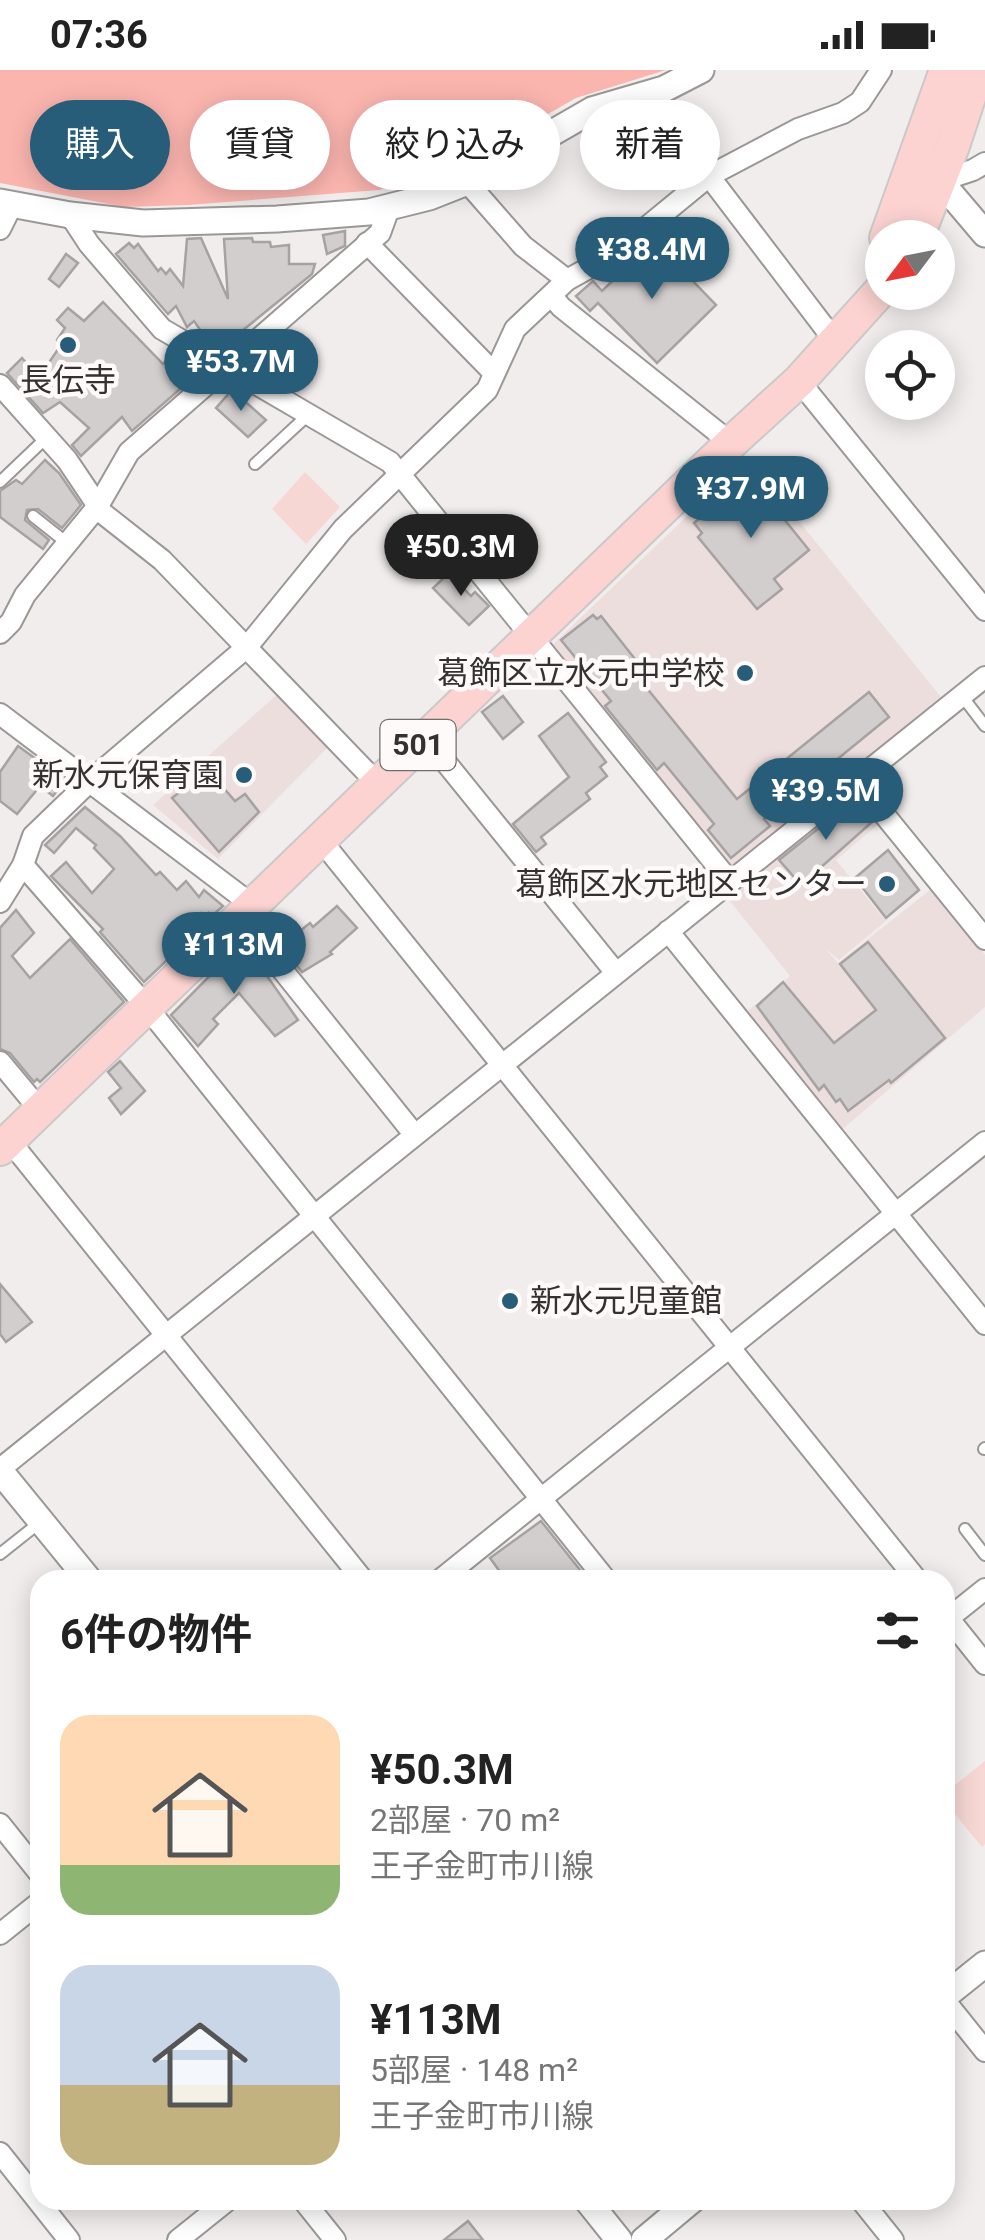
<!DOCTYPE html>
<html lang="ja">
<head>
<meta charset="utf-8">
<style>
	:root { --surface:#fff; --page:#f6f6f6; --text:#222; --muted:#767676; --accent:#285d79 }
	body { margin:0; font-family:Roboto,"Noto Sans JP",sans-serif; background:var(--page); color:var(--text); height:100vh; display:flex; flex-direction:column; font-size:38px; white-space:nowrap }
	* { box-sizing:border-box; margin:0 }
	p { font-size:32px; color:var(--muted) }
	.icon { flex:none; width:55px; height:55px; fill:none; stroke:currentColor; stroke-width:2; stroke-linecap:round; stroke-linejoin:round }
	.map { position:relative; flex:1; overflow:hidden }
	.side { position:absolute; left:30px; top:1500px; width:925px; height:640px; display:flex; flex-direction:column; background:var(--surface); border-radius:30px; box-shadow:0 5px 25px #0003 }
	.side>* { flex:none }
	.guide { position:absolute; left:30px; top:30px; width:925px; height:90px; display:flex; gap:20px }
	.needle { width:65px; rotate:238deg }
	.controls { position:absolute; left:865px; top:150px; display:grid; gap:20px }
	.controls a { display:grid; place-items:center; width:90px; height:90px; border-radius:50%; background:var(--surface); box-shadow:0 5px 25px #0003; font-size:50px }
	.price { position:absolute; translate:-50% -85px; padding:0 22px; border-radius:35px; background:var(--accent); color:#fff; font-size:32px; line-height:65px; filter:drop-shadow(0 2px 5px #0008) }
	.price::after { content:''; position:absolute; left:50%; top:60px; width:30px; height:22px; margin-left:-15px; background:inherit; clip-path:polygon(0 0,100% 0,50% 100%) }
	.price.current { background:#222; color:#fff }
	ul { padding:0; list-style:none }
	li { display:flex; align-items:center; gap:30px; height:250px; padding:0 30px }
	li span { display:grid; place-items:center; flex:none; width:280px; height:200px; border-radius:30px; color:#555 }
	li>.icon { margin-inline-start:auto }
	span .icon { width:120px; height:120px; fill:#fffc; stroke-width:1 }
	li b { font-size:42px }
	h2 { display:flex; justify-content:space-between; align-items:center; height:120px; padding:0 30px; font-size:42px }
	.pill { padding:0 35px; border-radius:45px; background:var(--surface); box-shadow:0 5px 25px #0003; font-size:35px; line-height:90px }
	.pill.current { background:var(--accent); color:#fff }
	.status { display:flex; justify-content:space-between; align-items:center; height:70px; padding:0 50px; background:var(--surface); direction:ltr }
	.status svg { height:28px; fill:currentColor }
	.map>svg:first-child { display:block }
</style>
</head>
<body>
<div class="status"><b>07:36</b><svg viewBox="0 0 49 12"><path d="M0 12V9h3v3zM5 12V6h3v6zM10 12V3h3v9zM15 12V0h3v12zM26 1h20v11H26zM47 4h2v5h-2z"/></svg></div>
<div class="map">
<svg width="985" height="2170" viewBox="0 0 985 2170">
	<rect width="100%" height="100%" fill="#f2eded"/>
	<g fill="#ecdedd">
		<path d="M748,388L941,627L735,795L724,794L549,578Z"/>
		<path d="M281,621L330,675L218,789L153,735Z"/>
		<path d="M855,717L882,751L836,790L886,851L839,890L825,878L838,893L931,819L985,885V937L838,1063L744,944L790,906L725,825Z"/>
	</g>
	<g fill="#f6d7d4">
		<path d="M305,402L340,437L306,474L272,439Z"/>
		<path d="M985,1691V1774L982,1777L945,1732V1723Z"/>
	</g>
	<path fill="#fbb5af" d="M0,0H666L576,28L452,99L379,120L188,135L124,137L0,113Z"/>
	<g fill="#d3cece" stroke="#a6a2a1" stroke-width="2.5">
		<path d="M345,161V176L327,184L323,165Z"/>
		<path d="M201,168L228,229L224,169L252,168L253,172H270L271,177L289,175V194H315L312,204L237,265L239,268L225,280L210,265L206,268L194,251L187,257L176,236L168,244L116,184L129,173L134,178L138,174L158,201L161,198L166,204L170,199L183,216L187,169Z"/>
		<path d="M654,171L716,235L657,293L598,233L590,241L576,226L593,211L602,221Z"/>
		<path d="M66,184L78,193L59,217L49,209Z"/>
		<path d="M103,232L163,294L171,286L195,306L132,361L122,347L81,386L72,375L89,358L60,332L43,343L7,303L22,288L39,307L61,275L57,270L65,258L57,250L68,238L84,251Z"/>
		<path d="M232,320L266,350L248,367L216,338Z"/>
		<path d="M45,390L59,403L81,435L62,458L38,439L27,440L25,450L49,470L43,479L0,447V421L16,410L22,414Z"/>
		<path d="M750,407L809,480L774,509L782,519L757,539L698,467L702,463L694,453Z"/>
		<path d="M449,503L471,526L475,522L489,536L469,555L433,518Z"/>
		<path d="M593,545L597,549L601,546L635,589L628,595L737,729L869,622L889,647L764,749L770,756L731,788L708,760L714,754L664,693L657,700L605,636L611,631L561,570Z"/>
		<path d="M503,626L523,652L503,669L482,642Z"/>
		<path d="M568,643L606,692L600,697L607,706L586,723L590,729L541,767L546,774L536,782L513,754L569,707L539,666Z"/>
		<path d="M18,676L65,710L53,726L40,716L17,744L0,731V702Z"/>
		<path d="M208,700L235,731L245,724L259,742L219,782L172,728Z"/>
		<path d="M854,730L872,752L801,815L779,790Z"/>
		<path d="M85,737L120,766L156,805L160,802L177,820L186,811L199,827L204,820L223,836L212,846L209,843L207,848L201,843L178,867L184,874L144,912L100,862L103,859L51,806L66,792L92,823L114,799L94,778L96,775L76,758L54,783L45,775Z"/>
		<path d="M888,780L919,820L886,848L855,808Z"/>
		<path d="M337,836L357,858L330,882L332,884L302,902L281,876L310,853L313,857Z"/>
		<path d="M16,840L34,863L12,886L30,908L70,869L124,932L40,1012L37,1009L34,1012L10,983L0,979V858Z"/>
		<path d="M243,872L298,950L275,966L239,923L213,949L218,954L198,976L171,945Z"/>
		<path d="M868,872L945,968L891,1013L889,1010L848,1041L840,1029L836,1032L824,1015L819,1020L757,936L783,912L834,973L876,940L840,894Z"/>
		<path d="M120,991L145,1021L121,1044L109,1028L121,1018L108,1002Z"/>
		<path d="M0,1214L32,1252L6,1272L0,1264Z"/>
		<path d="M541,1451L588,1510H540L534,1502L525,1510H506L490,1488Z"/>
		<path d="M468,2151L483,2170H444Z"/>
	</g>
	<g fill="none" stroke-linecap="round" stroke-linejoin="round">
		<g stroke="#9c9797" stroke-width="14">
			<g id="service">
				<path d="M255,394L308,345"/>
				<path d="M0,412L46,368"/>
				<path d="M33,446L67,473"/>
				<path d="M962,626L985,656"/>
				<path d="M984,1379L985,1378"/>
				<path d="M965,1459L985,1485"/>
				<path d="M0,1484L39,1453"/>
			</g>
		</g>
		<g stroke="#9c9797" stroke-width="24">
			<g id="minor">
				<path d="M709,106L834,270"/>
				<path d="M940,111L973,100L985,93"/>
				<path d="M467,112L523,176L567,210"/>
				<path d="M70,145L89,174L162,259L390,392L730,812"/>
				<path d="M0,159L12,135"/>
				<path d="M367,173L494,303"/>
				<path d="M552,226L561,237L731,373"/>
				<path d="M799,311L985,540"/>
				<path d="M0,315L67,390L98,436"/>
				<path d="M96,438L162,490L378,714"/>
				<path d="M0,563L11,552L25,525L98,436L129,382L380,163L389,138"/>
				<path d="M0,644L251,834"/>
				<path d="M426,668L616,903"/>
				<path d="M857,711L985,869"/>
				<path d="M320,769L917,1510"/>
				<path d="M23,795L146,936L606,1510"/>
				<path d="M0,832L23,795L33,766L89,712L247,577L343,459L487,320L515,259L567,210L614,184L709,106L798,59L843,43L860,32L881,0"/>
				<path d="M239,846L414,1064"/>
				<path d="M668,861L985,1254"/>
				<path d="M0,992L40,1040"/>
				<path d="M9,1070L363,1510"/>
				<path d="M0,1399L985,607"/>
				<path d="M440,1510L985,1072"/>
				<path d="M945,1544L985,1594"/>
				<path d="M945,1551L985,1519"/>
				<path d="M0,1754L40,1804"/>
				<path d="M0,1864L40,1832"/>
				<path d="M945,1931L985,1981"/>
				<path d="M0,2083L69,2170"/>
				<path d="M303,2130L335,2170"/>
				<path d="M861,2130L893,2170"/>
				<path d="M178,2170L228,2130"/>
			</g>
		</g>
		<g stroke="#9c9797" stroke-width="29">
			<g id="tertiary">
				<path d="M926,106L940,111L985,164"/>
				<path d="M0,132L70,145L143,153L277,149L369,142L429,127L467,112L592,40L664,19L701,0"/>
				<path d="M0,1401L89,1510"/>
				<path d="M945,1926L985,1894"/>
				<path d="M587,2130L619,2170"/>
				<path d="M644,2170L692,2130"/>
			</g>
		</g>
		<g stroke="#cac9c9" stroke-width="36">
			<g id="primary">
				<path d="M886,168L946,0"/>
				<path d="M917,168L953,76L978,0"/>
				<path d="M0,1079L731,373L799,311L882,219"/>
			</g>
		</g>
		<use href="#service" stroke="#fff" stroke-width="10"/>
		<use href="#minor" stroke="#fff" stroke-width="20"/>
		<use href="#tertiary" stroke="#fff" stroke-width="25"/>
		<use href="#primary" stroke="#fcd3d0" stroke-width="32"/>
	</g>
	<g fill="#285d79" stroke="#fffafa" stroke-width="4">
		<circle cx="68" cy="275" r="10"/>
		<circle cx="745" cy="603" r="10"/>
		<circle cx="244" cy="705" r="10"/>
		<circle cx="887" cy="814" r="10"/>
		<circle cx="510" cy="1231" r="10"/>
	</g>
	<g text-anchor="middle" stroke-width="9" stroke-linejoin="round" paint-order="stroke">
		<rect fill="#fffafa" stroke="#706d6d" stroke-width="2.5" x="380.5" y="650" width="75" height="50" rx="8"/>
		<g font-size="30" font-weight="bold" fill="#333131">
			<text x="418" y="685">501</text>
		</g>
		<g font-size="32" fill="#333131" stroke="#fffafa" text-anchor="end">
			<text x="68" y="321" text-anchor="middle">長伝寺</text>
			<text x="725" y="614">葛飾区立水元中学校</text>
			<text x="224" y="716">新水元保育園</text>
			<text x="867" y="825">葛飾区水元地区センター</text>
			<text x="530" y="1242" text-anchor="start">新水元児童館</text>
		</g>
	</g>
</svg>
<div class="controls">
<a><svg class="needle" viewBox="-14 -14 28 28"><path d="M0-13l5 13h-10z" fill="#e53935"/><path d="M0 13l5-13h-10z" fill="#767676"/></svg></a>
<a><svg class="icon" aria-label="locate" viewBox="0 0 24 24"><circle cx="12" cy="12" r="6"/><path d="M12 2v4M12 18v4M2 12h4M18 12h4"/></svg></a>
</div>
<b class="price" style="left:652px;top:232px">¥38.4M</b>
<b class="price" style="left:241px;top:344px">¥53.7M</b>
<b class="price" style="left:751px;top:471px">¥37.9M</b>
<b class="price current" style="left:461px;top:529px">¥50.3M</b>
<b class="price" style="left:826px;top:773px">¥39.5M</b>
<b class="price" style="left:234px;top:927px">¥113M</b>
<div class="guide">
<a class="pill current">購入</a>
<a class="pill">賃貸</a>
<a class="pill">絞り込み</a>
<a class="pill">新着</a>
</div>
<section class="side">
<h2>6件の物件<svg class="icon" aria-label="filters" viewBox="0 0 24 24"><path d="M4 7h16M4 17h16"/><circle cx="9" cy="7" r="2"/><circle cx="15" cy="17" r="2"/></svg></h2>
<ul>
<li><span style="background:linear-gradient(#ffd9b3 75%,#8fb573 0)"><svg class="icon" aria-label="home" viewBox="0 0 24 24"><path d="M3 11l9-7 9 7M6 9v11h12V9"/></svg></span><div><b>¥50.3M</b><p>2部屋 · 70 m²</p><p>王子金町市川線</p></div></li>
<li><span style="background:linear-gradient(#c9d6e8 60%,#c2b280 0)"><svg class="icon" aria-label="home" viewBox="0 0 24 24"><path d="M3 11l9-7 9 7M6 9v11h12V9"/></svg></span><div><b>¥113M</b><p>5部屋 · 148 m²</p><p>王子金町市川線</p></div></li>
</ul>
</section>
</div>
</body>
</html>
